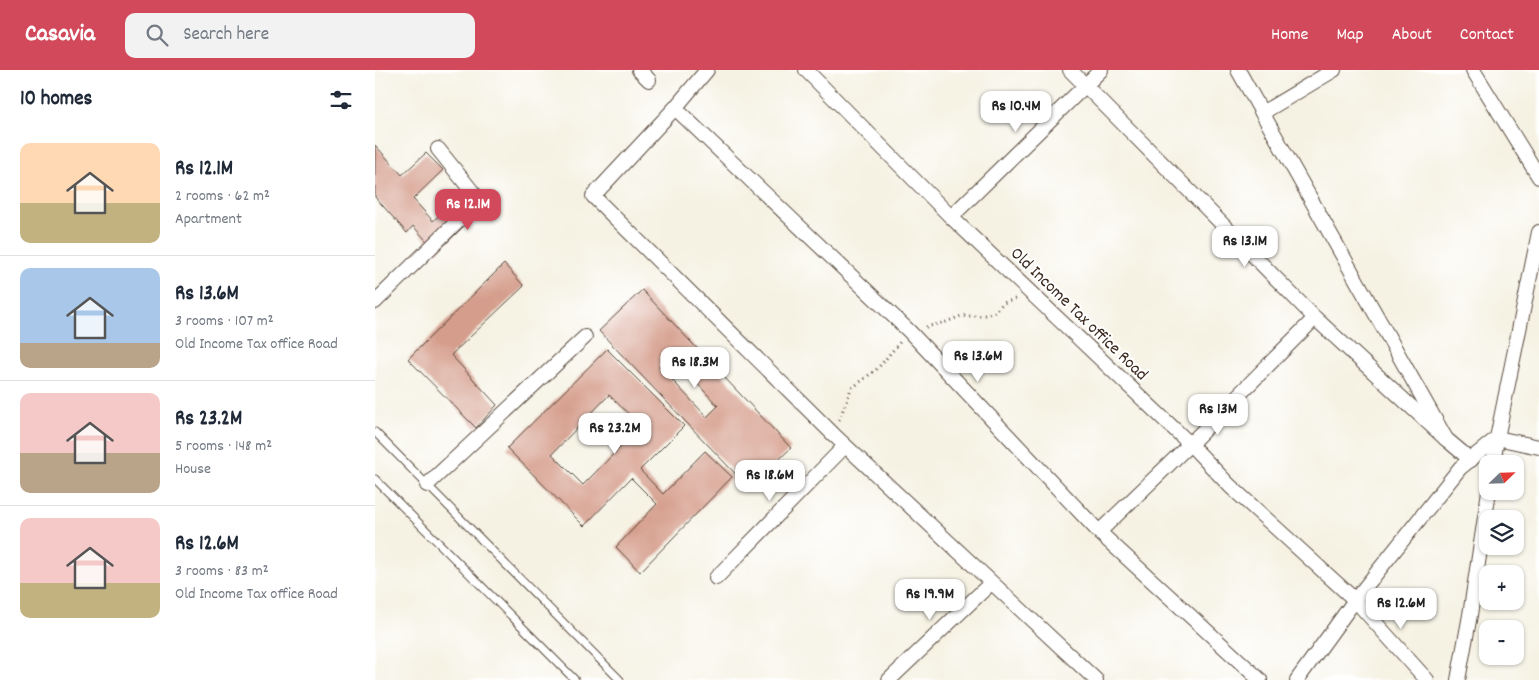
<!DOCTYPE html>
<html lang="en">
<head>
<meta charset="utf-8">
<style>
	:root { --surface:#fff; --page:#f2f2f3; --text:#1f2937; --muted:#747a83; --line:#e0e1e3; --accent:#d1495b }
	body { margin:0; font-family:Dekko,sans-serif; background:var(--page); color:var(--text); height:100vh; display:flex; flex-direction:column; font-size:19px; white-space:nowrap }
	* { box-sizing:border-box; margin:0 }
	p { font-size:16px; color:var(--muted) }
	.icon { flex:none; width:28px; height:28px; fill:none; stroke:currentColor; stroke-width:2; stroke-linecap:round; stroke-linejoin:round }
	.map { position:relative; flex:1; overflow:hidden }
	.sheet { display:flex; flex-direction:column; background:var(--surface); width:375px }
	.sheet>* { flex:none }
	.needle { width:32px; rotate:67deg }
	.tools { position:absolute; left:1104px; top:385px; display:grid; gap:10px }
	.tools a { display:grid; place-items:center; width:45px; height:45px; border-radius:10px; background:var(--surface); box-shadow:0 1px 4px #0004; font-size:25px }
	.price { position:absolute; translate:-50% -42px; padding:0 11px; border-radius:10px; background:#fff; color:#222; font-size:16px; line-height:32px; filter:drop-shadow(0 1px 2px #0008) }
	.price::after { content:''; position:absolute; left:50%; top:30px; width:15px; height:11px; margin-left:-8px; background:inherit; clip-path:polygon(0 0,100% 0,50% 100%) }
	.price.on { background:var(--accent); color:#fff }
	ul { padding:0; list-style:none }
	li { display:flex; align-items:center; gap:15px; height:125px; padding:0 20px }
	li+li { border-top:1px solid var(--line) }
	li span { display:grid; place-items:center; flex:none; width:140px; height:100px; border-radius:10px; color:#555 }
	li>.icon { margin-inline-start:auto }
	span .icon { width:60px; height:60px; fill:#fffc; stroke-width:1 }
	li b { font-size:21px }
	h2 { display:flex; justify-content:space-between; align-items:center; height:60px; padding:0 20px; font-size:21px }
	header { display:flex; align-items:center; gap:30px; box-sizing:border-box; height:70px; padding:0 25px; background:var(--accent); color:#fff }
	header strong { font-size:24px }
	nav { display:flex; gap:28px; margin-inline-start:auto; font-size:18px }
	.search { width:350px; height:45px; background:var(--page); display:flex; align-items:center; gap:12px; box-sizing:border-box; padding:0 18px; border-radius:10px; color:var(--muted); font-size:19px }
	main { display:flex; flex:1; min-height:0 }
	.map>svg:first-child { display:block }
</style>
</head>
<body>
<header>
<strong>Casavia</strong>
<div class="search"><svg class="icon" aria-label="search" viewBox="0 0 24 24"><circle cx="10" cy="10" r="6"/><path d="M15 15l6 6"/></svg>Search here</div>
<nav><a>Home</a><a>Map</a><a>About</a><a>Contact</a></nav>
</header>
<main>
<section class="sheet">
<h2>10 homes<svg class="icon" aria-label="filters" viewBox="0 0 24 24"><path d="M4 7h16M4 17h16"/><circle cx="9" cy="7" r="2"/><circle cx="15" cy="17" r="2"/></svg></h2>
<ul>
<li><span style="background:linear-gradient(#ffd9b3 60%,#c2b280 0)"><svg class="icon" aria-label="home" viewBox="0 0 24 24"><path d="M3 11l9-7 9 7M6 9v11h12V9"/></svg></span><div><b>Rs 12.1M</b><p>2 rooms · 62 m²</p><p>Apartment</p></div></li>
<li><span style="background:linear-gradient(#a9c7e8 75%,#b9a48a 0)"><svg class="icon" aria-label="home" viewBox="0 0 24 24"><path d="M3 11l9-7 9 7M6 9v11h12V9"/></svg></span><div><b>Rs 13.6M</b><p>3 rooms · 107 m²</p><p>Old Income Tax office Road</p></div></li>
<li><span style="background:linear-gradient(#f6c9c9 60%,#b9a48a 0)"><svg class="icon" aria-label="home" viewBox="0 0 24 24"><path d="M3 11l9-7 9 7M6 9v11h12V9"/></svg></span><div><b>Rs 23.2M</b><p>5 rooms · 148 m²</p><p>House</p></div></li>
<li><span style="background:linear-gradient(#f6c9c9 65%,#c2b280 0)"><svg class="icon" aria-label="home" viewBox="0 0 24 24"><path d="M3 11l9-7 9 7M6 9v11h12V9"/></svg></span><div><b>Rs 12.6M</b><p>3 rooms · 83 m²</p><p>Old Income Tax office Road</p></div></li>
</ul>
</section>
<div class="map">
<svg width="1164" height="610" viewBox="0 0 1164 610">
	<rect width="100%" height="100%" fill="#fff"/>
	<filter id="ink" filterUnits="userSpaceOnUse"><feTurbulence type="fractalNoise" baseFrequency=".02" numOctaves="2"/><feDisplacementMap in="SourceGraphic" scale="10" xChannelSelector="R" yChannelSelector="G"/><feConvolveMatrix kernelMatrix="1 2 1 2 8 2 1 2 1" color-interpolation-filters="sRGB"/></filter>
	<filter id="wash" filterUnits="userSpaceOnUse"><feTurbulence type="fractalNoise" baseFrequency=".0096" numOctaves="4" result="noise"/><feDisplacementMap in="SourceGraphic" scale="20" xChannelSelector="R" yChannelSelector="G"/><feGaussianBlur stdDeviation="1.12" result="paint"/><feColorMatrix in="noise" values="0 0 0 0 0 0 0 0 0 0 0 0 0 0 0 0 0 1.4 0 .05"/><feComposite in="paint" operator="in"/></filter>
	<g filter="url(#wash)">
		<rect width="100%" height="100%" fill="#f5f2e3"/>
		<g id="blocks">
			<g fill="#d59e8c" fill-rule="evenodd">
				<path d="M0,75L27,105L51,83L68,100L38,129L58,151L72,138L88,157L62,182L38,156L32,163L0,127Z"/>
				<path d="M129,194L149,216L76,285L122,335L101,358L33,289Z"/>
				<path d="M267,220L416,378L374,418L224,261ZM296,285L343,336L332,347L284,296Z"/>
				<path d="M232,279L309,356L265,400L288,424L330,381L357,407L265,502L241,477L282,434L256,408L209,456L132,378ZM234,325L266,356L208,415L177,384Z"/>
			</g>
		</g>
	</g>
	<g filter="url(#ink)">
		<use href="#blocks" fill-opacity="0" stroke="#57483c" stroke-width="1"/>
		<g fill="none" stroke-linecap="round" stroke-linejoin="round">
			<g stroke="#57483c" stroke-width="9">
				<g id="lane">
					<path d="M0,362L245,610"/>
					<path d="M0,409L200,610"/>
				</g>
			</g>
			<g stroke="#57483c" stroke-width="16">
				<g id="street">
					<path d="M264,0L274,10"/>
					<path d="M332,0L300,38L218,126L459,365L721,610"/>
					<path d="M431,0L576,147L815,374L855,416L980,530L1052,610"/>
					<path d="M695,0L940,248L1071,369"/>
					<path d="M863,0L1071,369L1096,390"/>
					<path d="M1098,0L1164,107"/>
					<path d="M300,38L534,261L724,462L885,610"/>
					<path d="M887,43L959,0"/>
					<path d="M576,147L726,0"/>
					<path d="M0,232L104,130L63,79"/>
					<path d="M1118,394L1122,368L1164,377"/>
					<path d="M52,415L210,267"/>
					<path d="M724,462L815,374L940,248"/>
					<path d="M341,508L470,376"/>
					<path d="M514,610L616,513"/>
					<path d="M922,610L980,530L1085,398L1122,368L1164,162"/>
					<path d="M1083,610L1095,545L1114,421"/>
				</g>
			</g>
			<g stroke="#57483c" stroke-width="3" stroke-dasharray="1 4" stroke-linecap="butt">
				<path d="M551,257L571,252L586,246H606L620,242L628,233L640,229"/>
				<path d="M464,350L476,319L503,298L525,272"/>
			</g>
			<use href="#lane" stroke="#fff" stroke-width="7"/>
			<use href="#street" stroke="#fff" stroke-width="14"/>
		</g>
	</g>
	<g text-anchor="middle" stroke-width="4" stroke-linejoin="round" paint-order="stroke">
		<g font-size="18" fill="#3b2a1e" stroke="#fff">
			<text transform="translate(705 243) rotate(44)" y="6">Old Income Tax office Road</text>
		</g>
	</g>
</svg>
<div class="tools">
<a><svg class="needle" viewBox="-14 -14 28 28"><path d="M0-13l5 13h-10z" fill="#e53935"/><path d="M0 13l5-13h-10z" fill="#747a83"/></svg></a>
<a><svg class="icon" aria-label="layers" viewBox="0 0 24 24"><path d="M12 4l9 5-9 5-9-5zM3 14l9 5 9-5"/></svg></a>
<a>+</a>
<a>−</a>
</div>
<b class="price" style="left:641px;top:63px">Rs 10.4M</b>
<b class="price on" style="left:93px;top:161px">Rs 12.1M</b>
<b class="price" style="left:870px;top:198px">Rs 13.1M</b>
<b class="price" style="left:603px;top:313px">Rs 13.6M</b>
<b class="price" style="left:320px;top:319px">Rs 18.3M</b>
<b class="price" style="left:843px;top:366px">Rs 13M</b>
<b class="price" style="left:240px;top:385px">Rs 23.2M</b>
<b class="price" style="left:395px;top:432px">Rs 18.6M</b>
<b class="price" style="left:555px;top:551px">Rs 19.9M</b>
<b class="price" style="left:1026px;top:560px">Rs 12.6M</b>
</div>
</main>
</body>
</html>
